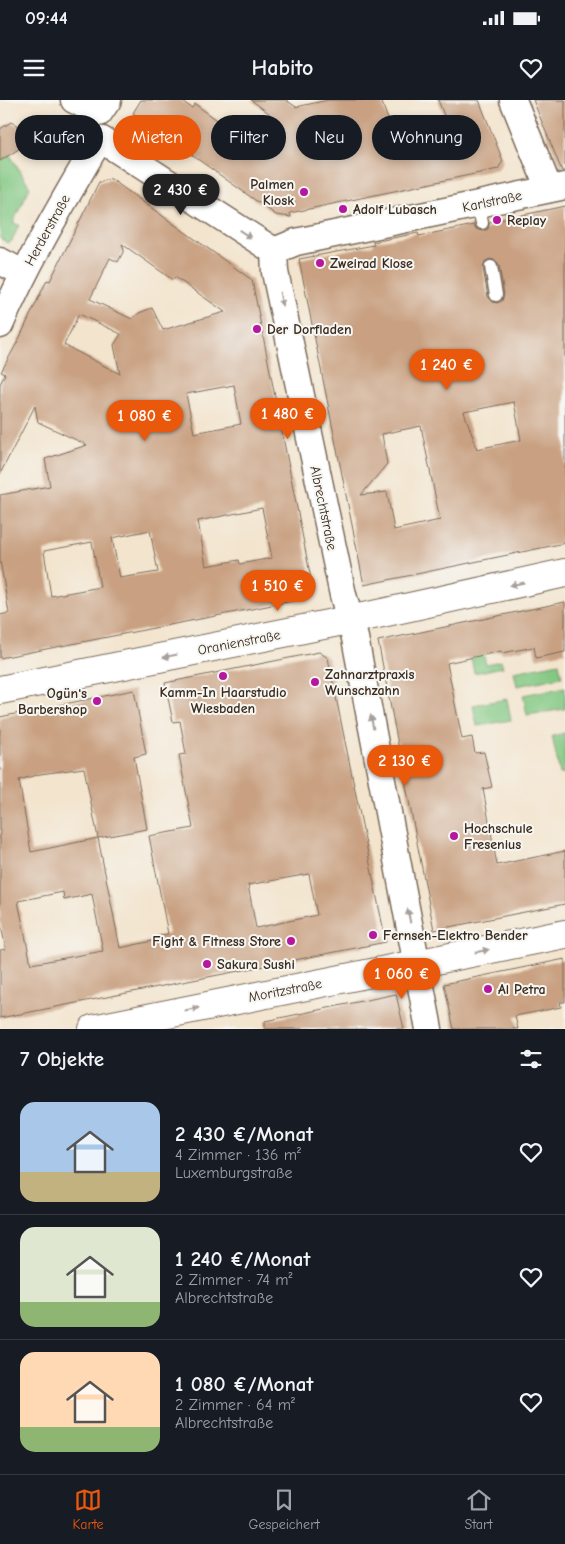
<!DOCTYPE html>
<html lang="de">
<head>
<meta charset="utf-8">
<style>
	:root { --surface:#171b24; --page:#20242c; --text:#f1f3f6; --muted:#9ea1a6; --line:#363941; --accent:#ea580c }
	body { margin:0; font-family:"Comic Neue",sans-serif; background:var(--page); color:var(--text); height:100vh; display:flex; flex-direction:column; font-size:19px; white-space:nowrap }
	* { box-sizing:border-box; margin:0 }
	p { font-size:16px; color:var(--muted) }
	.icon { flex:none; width:28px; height:28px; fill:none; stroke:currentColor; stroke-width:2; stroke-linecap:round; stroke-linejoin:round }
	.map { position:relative; height:929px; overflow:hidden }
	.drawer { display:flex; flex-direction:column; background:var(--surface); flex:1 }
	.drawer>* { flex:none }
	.banner { position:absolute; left:15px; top:15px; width:535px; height:45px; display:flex; gap:10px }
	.price { position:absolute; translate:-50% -42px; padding:0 11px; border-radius:18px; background:var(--accent); color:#fff; font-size:16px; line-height:32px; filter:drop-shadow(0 1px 2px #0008) }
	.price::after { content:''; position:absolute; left:50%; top:30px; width:15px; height:11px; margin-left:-8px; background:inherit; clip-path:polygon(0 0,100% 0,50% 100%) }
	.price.selected { background:#222; color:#fff }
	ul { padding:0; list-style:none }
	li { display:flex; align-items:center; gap:15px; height:125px; padding:0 20px }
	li+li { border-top:1px solid var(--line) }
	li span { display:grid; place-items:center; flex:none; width:140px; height:100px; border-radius:15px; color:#555 }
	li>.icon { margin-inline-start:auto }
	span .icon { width:60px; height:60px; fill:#fffc; stroke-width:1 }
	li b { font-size:21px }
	h2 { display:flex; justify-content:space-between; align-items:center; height:60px; padding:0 20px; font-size:21px }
	.chip { padding:0 18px; border-radius:22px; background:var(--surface); box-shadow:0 2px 8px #0003; font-size:18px; line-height:45px }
	.chip.selected { background:var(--accent); color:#fff }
	.status { display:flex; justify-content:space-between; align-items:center; height:35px; padding:0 25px; background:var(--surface); direction:ltr }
	.status svg { height:14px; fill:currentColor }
	header { display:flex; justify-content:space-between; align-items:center; height:65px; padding:0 20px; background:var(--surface); font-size:22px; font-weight:600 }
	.menu { display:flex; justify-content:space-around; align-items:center; height:70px; border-top:1px solid var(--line); background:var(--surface); font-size:14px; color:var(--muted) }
	.menu a { display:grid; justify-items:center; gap:2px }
	.menu .selected { color:var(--accent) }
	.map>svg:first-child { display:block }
</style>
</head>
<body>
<div class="status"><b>09:44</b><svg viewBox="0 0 49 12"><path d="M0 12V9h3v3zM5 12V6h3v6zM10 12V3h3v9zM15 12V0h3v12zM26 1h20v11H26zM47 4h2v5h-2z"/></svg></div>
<header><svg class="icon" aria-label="menu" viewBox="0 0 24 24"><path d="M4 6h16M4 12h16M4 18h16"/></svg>Habito<svg class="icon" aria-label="heart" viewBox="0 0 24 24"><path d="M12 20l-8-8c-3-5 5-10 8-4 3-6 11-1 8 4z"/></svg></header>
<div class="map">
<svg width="565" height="929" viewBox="0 0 565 929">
	<rect width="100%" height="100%" fill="#f6f6f2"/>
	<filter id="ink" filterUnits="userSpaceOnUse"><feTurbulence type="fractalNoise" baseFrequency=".02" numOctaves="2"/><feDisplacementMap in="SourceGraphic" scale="10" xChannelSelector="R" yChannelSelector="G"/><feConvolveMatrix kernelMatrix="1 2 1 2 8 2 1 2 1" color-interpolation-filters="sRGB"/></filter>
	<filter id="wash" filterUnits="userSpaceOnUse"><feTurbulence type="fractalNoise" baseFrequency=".0096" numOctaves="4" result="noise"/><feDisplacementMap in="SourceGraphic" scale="20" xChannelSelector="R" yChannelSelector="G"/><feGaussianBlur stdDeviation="1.12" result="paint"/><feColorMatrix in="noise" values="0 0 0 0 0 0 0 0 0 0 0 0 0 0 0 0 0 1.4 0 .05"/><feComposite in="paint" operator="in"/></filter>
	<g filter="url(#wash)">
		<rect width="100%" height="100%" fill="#f3e4cd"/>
		<g fill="#83c883" stroke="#5f7950">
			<path d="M10,55L30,87L13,123L19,125L12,141L7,143L0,138V61Z"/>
			<path d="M483,554L486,564L501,561L503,567L474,573L471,557Z"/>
			<path d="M559,563L562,577L517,586L514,572Z"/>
			<path d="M565,587V609L527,615L523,595Z"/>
			<path d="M507,599L511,620L477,626L473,605Z"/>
			<path d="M565,633V673L560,674L552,636Z"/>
		</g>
		<g id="blocks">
			<g fill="#c9a182" fill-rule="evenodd">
				<path d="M141,0H180L192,8L195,4L249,43L270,14L251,0H286L296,7L328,0H381L398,47L452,36L438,0H479L503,61L498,69L290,113L291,117L276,115L133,13Z"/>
				<path d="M533,0H565V71H562Z"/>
				<path d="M11,22L24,29L25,45L0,61V29Z"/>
				<path d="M111,79L252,180L313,489L308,498L0,558V515L9,513L0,460V395L50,386L45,359L87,345L38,322L35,306L0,374V284L5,274L1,272L19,239L47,180L50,181L99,82ZM122,144L173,180L175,177L225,212L163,230L152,208L139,213L132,219L90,199L110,158L118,162L124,150ZM79,214L121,234L114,245L120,274L64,245ZM234,285L241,324L194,333L186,294ZM262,408L272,458L240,464L239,460L206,466L198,421ZM150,430L158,472L120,478L112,438ZM92,442L100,487L51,496L44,451Z"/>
				<path d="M565,106V443L364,485L299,159L374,145L373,142L418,133L419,136L474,125L476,129L483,131L488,129L490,122ZM490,159L494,160L499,165L504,194L502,201L497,203L493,202L488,197L483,168L485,161ZM514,302L521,340L477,349L464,312ZM421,326L440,420L394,430L387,392L361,395L387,364L382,334Z"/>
				<path d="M565,502V552L536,558L534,547L502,553L501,551L447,563L462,639L472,637L475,653L484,652L492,687L483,689L497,765L565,751V804L434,830L378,541Z"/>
				<path d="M319,552L328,558L386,842L0,918V850L6,849L0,821V617L134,590L146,654L134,657L147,729L98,738L120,848L157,840V836L168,834L149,736L193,728L179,655L186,654L180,621L173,622L165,583ZM84,668L98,738L31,752L19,680L40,674ZM309,774L317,815L256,828L248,785ZM63,792L64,800L92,794L103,851L31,864L18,801Z"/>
				<path d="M565,859V902H560L561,907L515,916L518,929H454L444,884Z"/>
				<path d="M396,894L404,929H265V921Z"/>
			</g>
		</g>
	</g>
	<g filter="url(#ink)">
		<use href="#blocks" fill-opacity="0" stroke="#7b6b5b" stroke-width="1"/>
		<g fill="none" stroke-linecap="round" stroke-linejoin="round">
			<g stroke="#7b6b5b" stroke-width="15">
				<g id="lane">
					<path d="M478,104L482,123"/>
					<path d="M491,167L496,195"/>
				</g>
			</g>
			<g stroke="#7b6b5b" stroke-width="29">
				<g id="street">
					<path d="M74,0L99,13L108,0"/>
					<path d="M513,0L549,89"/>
					<path d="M274,151L275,172L343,495L355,538L429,929"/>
					<path d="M274,151L296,142L565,86"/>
					<path d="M0,161L23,173"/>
					<path d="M0,225C28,161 63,102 98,42L102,40L274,151"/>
				</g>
			</g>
			<g stroke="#7b6b5b" stroke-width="30">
				<g id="secondary">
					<path d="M0,590L373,515L565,473"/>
					<path d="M93,929L565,834"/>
				</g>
			</g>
			<use href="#lane" stroke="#fff" stroke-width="12"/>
			<use href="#street" stroke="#fff" stroke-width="26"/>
			<use href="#secondary" stroke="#fff" stroke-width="28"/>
		</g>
		<defs><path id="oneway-solid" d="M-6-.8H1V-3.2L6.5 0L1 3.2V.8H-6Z" transform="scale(1.25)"/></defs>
		<g fill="#a79f9a">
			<use href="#oneway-solid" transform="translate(245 134) rotate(33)"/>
			<use href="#oneway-solid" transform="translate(281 199) rotate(79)"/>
			<use href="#oneway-solid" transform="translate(517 484) rotate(168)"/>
			<use href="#oneway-solid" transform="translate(170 556) rotate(169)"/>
			<use href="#oneway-solid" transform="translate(372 622) rotate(-101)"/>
			<use href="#oneway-solid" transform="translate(409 816) rotate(-100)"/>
			<use href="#oneway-solid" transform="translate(482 851) rotate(-12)"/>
			<use href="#oneway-solid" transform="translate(192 909) rotate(-11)"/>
		</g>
	</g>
	<g fill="#b5179e" stroke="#f6f6f2" stroke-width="2">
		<circle cx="304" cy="92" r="5"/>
		<circle cx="343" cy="109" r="5"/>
		<circle cx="497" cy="120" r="5"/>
		<circle cx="320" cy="163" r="5"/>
		<circle cx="257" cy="229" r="5"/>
		<circle cx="223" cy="576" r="5"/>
		<circle cx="315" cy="582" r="5"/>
		<circle cx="97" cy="601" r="5"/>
		<circle cx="454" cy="736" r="5"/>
		<circle cx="373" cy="835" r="5"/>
		<circle cx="291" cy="841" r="5"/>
		<circle cx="207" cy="864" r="5"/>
		<circle cx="488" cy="889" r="5"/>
	</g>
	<g text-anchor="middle" stroke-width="4" stroke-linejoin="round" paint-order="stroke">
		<g font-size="14" font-weight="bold" fill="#3b2a1e" stroke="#f6f6f2" text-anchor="start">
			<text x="294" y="89" text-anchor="end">Palmen<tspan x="294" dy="16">Kiosk</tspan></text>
			<text x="353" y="114">Adolf Lubasch</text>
			<text x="507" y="125">Replay</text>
			<text x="330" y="168">Zweirad Klose</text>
			<text x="267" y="234">Der Dorfladen</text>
			<text x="325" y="579">Zahnarztpraxis<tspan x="325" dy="16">Wunschzahn</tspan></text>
			<text x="223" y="597" text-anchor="middle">Kamm-In Haarstudio<tspan x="223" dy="16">Wiesbaden</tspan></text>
			<text x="87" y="598" text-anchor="end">Ogün's<tspan x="87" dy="16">Barbershop</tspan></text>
			<text x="464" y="733">Hochschule<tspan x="464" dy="16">Fresenius</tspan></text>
			<text x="383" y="840">Fernseh-Elektro Bender</text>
			<text x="281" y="846" text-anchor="end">Fight &amp; Fitness Store</text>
			<text x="217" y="869">Sakura Sushi</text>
			<text x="498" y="894">Al Petra</text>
		</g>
		<g font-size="14" fill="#3b2a1e" stroke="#f6f6f2">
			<text transform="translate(492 101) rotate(-12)" y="5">Karlstraße</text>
			<text transform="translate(47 130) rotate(-61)" y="5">Herderstraße</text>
			<text transform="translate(324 408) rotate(78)" y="5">Albrechtstraße</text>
			<text transform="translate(239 542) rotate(-11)" y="5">Oranienstraße</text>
			<text transform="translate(285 890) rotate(-11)" y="5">Moritzstraße</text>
		</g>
	</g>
</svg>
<b class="price selected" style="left:181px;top:116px">2 430 €</b>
<b class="price" style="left:447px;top:291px">1 240 €</b>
<b class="price" style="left:288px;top:340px">1 480 €</b>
<b class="price" style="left:145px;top:342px">1 080 €</b>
<b class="price" style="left:278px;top:512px">1 510 €</b>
<b class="price" style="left:405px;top:687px">2 130 €</b>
<b class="price" style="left:402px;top:900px">1 060 €</b>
<div class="banner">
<a class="chip">Kaufen</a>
<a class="chip selected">Mieten</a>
<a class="chip">Filter</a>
<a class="chip">Neu</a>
<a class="chip">Wohnung</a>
</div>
</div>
<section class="drawer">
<h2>7 Objekte<svg class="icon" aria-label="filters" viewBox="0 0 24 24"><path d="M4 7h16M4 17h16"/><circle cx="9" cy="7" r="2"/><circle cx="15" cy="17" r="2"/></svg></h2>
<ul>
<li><span style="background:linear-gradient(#a9c7e8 70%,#c2b280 0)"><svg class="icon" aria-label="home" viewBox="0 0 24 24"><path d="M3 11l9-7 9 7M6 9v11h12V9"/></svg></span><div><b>2 430 €/Monat</b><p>4 Zimmer · 136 m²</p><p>Luxemburgstraße</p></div><svg class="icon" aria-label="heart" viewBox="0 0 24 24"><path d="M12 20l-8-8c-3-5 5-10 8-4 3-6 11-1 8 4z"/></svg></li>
<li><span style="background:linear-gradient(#dfe7d0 75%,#8fb573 0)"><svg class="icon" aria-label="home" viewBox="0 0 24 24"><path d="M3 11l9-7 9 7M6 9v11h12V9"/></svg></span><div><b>1 240 €/Monat</b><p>2 Zimmer · 74 m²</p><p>Albrechtstraße</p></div><svg class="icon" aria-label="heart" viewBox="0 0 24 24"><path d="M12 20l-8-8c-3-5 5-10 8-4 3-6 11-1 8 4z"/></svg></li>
<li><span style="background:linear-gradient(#ffd9b3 75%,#8fb573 0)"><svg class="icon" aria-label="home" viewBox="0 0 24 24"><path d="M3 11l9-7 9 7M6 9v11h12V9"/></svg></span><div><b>1 080 €/Monat</b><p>2 Zimmer · 64 m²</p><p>Albrechtstraße</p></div><svg class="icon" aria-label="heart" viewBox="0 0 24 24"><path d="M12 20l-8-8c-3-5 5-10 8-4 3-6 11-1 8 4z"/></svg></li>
</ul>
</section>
<nav class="menu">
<a class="selected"><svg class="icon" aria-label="map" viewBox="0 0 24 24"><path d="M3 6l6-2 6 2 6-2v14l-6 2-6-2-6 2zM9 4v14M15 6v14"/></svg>Karte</a>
<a><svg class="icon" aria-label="saved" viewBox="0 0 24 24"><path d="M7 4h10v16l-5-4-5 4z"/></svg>Gespeichert</a>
<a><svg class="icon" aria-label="home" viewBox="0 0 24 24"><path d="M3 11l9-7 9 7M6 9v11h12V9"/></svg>Start</a>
</nav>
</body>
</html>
